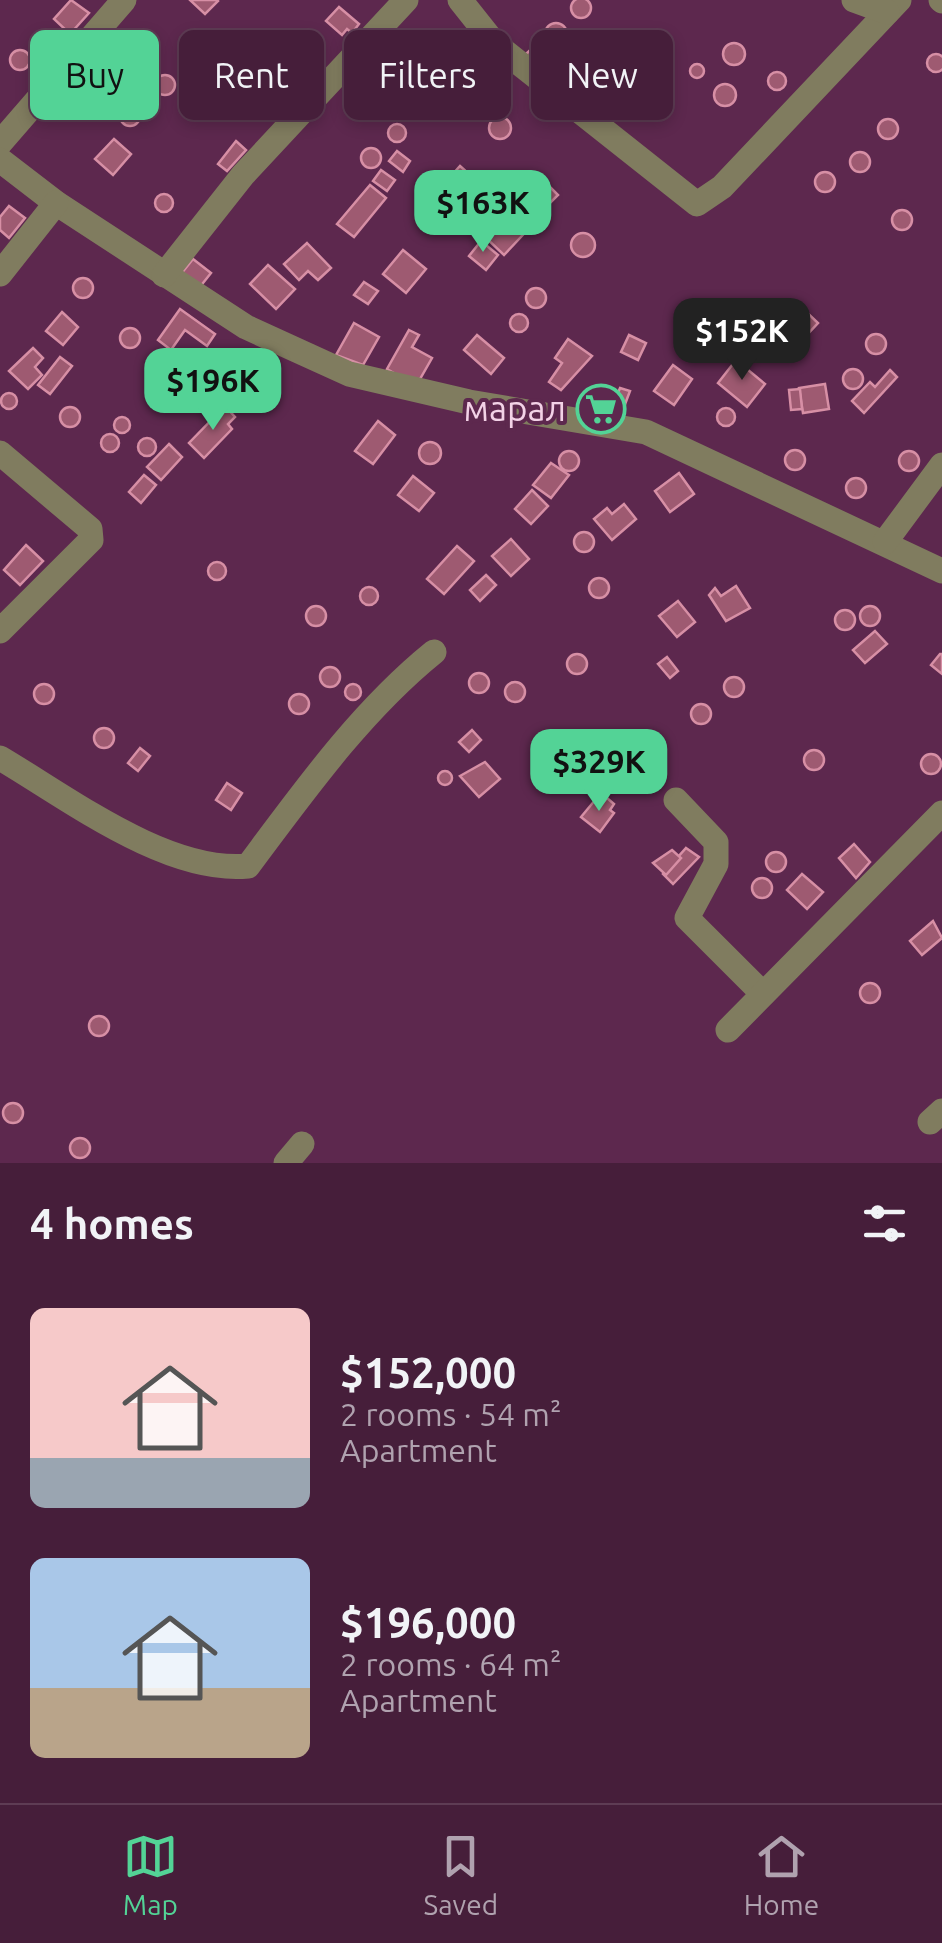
<!DOCTYPE html>
<html lang="en">
<head>
<meta charset="utf-8">
<style>
	:root { --surface:#461e3a; --page:#4d2742; --text:#f1f3f6; --muted:#b0a2af; --line:#5e3c54; --accent:#53d396 }
	body { margin:0; font-family:Ubuntu,sans-serif; background:var(--page); color:var(--text); height:100vh; display:flex; flex-direction:column; font-size:38px; white-space:nowrap }
	* { box-sizing:border-box; margin:0 }
	p { font-size:32px; color:var(--muted) }
	.icon { flex:none; width:55px; height:55px; fill:none; stroke:currentColor; stroke-width:2; stroke-linecap:round; stroke-linejoin:round }
	.map { position:relative; height:1163px; overflow:hidden }
	.side { display:flex; flex-direction:column; background:var(--surface); flex:1 }
	.side>* { flex:none }
	.hud { position:absolute; left:30px; top:30px; width:882px; height:90px; display:flex; gap:20px }
	.price { position:absolute; translate:-50% -85px; padding:0 22px; border-radius:20px; background:var(--accent); color:#111; font-size:32px; line-height:65px; filter:drop-shadow(0 2px 5px #0008) }
	.price::after { content:''; position:absolute; left:50%; top:60px; width:30px; height:22px; margin-left:-15px; background:inherit; clip-path:polygon(0 0,100% 0,50% 100%) }
	.price.active { background:#222; color:#fff }
	ul { padding:0; list-style:none }
	li { display:flex; align-items:center; gap:30px; height:250px; padding:0 30px }
	li span { display:grid; place-items:center; flex:none; width:280px; height:200px; border-radius:15px; color:#555 }
	li>.icon { margin-inline-start:auto }
	span .icon { width:120px; height:120px; fill:#fffc; stroke-width:1 }
	li b { font-size:42px }
	h2 { display:flex; justify-content:space-between; align-items:center; height:120px; padding:0 30px; font-size:42px }
	.tag { padding:0 35px; border-radius:15px; background:var(--surface); box-shadow:0 5px 15px #0003,0 0 0 2px var(--line); font-size:35px; line-height:90px }
	.tag.active { background:var(--accent); color:#111 }
	.dock { display:flex; justify-content:space-around; align-items:center; height:140px; border-top:2px solid var(--line); background:var(--surface); font-size:28px; color:var(--muted) }
	.dock a { display:grid; justify-items:center; gap:5px }
	.dock .active { color:var(--accent) }
	.map>svg:first-child { display:block }
</style>
</head>
<body>
<div class="map">
<svg width="942" height="1163" viewBox="0 0 942 1163">
	<rect width="100%" height="100%" fill="#5d284e"/>
	<g fill="#9e5a71" stroke="#d78fa5" stroke-width="2.5">
		<circle cx="581" cy="8" r="10"/>
		<path d="M71,0L89,13L70,34L54,19Z"/>
		<path d="M190,0H217L218,1L205,14Z"/>
		<path d="M339,7L359,24L352,33L347,29L342,35L326,21Z"/>
		<circle cx="556" cy="34" r="11"/>
		<path d="M311,34L320,41L311,52L321,61L299,88L270,65L291,39L300,47Z"/>
		<path d="M453,38L473,57L455,74L436,56Z"/>
		<path d="M541,40L552,53L536,67L526,54Z"/>
		<circle cx="734" cy="54" r="11"/>
		<circle cx="20" cy="60" r="10"/>
		<circle cx="936" cy="63" r="9"/>
		<circle cx="587" cy="67" r="11"/>
		<circle cx="697" cy="71" r="7"/>
		<circle cx="480" cy="78" r="10"/>
		<circle cx="777" cy="81" r="9"/>
		<circle cx="165" cy="85" r="10"/>
		<circle cx="129" cy="93" r="12"/>
		<circle cx="637" cy="93" r="11"/>
		<circle cx="725" cy="95" r="11"/>
		<path d="M271,84L284,97L266,118L252,105Z"/>
		<circle cx="454" cy="104" r="11"/>
		<circle cx="130" cy="116" r="10"/>
		<circle cx="500" cy="128" r="11"/>
		<circle cx="888" cy="129" r="10"/>
		<circle cx="397" cy="133" r="9"/>
		<path d="M114,139L131,154L113,175L95,159Z"/>
		<path d="M236,141L246,150L227,171L218,164Z"/>
		<circle cx="371" cy="158" r="10"/>
		<path d="M397,151L410,161L403,172L389,161Z"/>
		<circle cx="860" cy="162" r="10"/>
		<path d="M460,166L478,182L453,210L435,194Z"/>
		<path d="M381,170L395,180L387,191L373,181Z"/>
		<circle cx="825" cy="182" r="10"/>
		<path d="M543,180L558,195L534,219L520,204Z"/>
		<path d="M484,182L508,202L481,233L458,213Z"/>
		<path d="M370,185L386,198L354,237L337,224Z"/>
		<circle cx="164" cy="203" r="9"/>
		<path d="M513,205L533,224L504,255L484,236Z"/>
		<path d="M9,206L25,218L9,238L0,230V217Z"/>
		<circle cx="902" cy="220" r="10"/>
		<circle cx="583" cy="245" r="12"/>
		<path d="M481,241L498,255L486,270L469,256Z"/>
		<path d="M307,243L331,268L318,280L308,271L299,280L284,264Z"/>
		<path d="M403,250L426,269L406,293L383,274Z"/>
		<path d="M193,259L211,273L195,293L177,279Z"/>
		<path d="M268,265L295,289L276,309L250,284Z"/>
		<circle cx="83" cy="288" r="10"/>
		<path d="M364,282L378,291L368,304L354,295Z"/>
		<circle cx="536" cy="298" r="10"/>
		<path d="M799,305L818,323L790,353L771,336Z"/>
		<path d="M180,309L215,334L207,346L185,330L171,350L158,340Z"/>
		<path d="M62,312L78,327L63,345L46,331Z"/>
		<circle cx="519" cy="323" r="9"/>
		<path d="M354,323L379,337L363,365L336,355Z"/>
		<circle cx="130" cy="338" r="10"/>
		<path d="M409,330L419,335L412,347L432,358L416,386L387,369Z"/>
		<circle cx="876" cy="344" r="10"/>
		<path d="M477,335L504,358L491,374L464,350Z"/>
		<path d="M629,335L646,343L638,360L621,352Z"/>
		<path d="M568,339L592,356L561,390L549,382L562,363L555,358Z"/>
		<path d="M33,348L43,358L35,367L42,375L28,389L9,371Z"/>
		<path d="M60,357L72,366L50,394L38,385Z"/>
		<path d="M150,358L182,381L179,386L147,363Z"/>
		<path d="M736,360L765,384L747,407L718,383Z"/>
		<path d="M673,365L692,379L674,405L654,391Z"/>
		<circle cx="853" cy="379" r="10"/>
		<path d="M890,370L897,377L864,413L852,401L870,382L875,387Z"/>
		<path d="M825,384L829,409L803,413L799,388Z"/>
		<path d="M620,388L630,391L621,415L596,406L601,393L616,398Z"/>
		<path d="M800,389L802,409L791,410L789,390Z"/>
		<circle cx="9" cy="401" r="8"/>
		<path d="M225,406L235,417L228,424L232,429L204,458L189,443Z"/>
		<circle cx="70" cy="417" r="10"/>
		<circle cx="726" cy="417" r="9"/>
		<circle cx="122" cy="425" r="8"/>
		<path d="M378,421L395,435L373,464L355,451Z"/>
		<circle cx="110" cy="443" r="9"/>
		<circle cx="147" cy="447" r="9"/>
		<circle cx="430" cy="453" r="11"/>
		<path d="M169,444L182,457L161,480L147,467Z"/>
		<circle cx="795" cy="460" r="10"/>
		<circle cx="569" cy="461" r="10"/>
		<circle cx="909" cy="461" r="10"/>
		<path d="M551,463L569,475L551,498L533,485Z"/>
		<path d="M679,473L694,494L670,512L655,491Z"/>
		<path d="M144,475L156,485L141,503L129,492Z"/>
		<path d="M413,476L434,493L419,511L398,495Z"/>
		<circle cx="856" cy="488" r="10"/>
		<path d="M532,490L548,506L531,524L515,509Z"/>
		<path d="M624,504L636,519L612,540L594,519L607,508L612,514Z"/>
		<circle cx="584" cy="542" r="10"/>
		<path d="M511,539L529,559L511,576L492,556Z"/>
		<path d="M26,545L43,561L20,585L4,570Z"/>
		<path d="M457,546L474,561L444,594L427,579Z"/>
		<circle cx="217" cy="571" r="9"/>
		<path d="M486,575L496,585L480,601L470,590Z"/>
		<circle cx="599" cy="588" r="10"/>
		<path d="M736,586L750,608L726,621L709,595L715,588L721,596Z"/>
		<circle cx="369" cy="596" r="9"/>
		<path d="M678,601L695,622L677,637L659,616Z"/>
		<circle cx="870" cy="616" r="10"/>
		<circle cx="316" cy="616" r="10"/>
		<circle cx="845" cy="620" r="10"/>
		<path d="M875,631L887,644L865,663L853,650Z"/>
		<circle cx="577" cy="664" r="10"/>
		<path d="M940,654H942V674L931,665Z"/>
		<path d="M667,657L678,671L670,678L658,664Z"/>
		<circle cx="330" cy="677" r="10"/>
		<circle cx="479" cy="683" r="10"/>
		<circle cx="734" cy="687" r="10"/>
		<circle cx="515" cy="692" r="10"/>
		<circle cx="353" cy="692" r="8"/>
		<circle cx="44" cy="694" r="10"/>
		<circle cx="299" cy="704" r="10"/>
		<circle cx="701" cy="714" r="10"/>
		<circle cx="104" cy="738" r="10"/>
		<path d="M472,730L481,740L469,752L459,742Z"/>
		<path d="M562,741L568,747L572,742L576,746L571,761L556,746Z"/>
		<path d="M140,748L150,756L138,771L128,763Z"/>
		<circle cx="814" cy="760" r="10"/>
		<circle cx="931" cy="764" r="10"/>
		<path d="M640,755L656,773L637,791L621,773Z"/>
		<path d="M485,762L500,779L479,797L460,776Z"/>
		<circle cx="445" cy="778" r="7"/>
		<path d="M227,783L242,793L231,810L216,800Z"/>
		<path d="M607,798L614,804L610,810L614,813L600,832L581,817L596,799L602,804Z"/>
		<path d="M854,844L870,862L856,878L839,858Z"/>
		<path d="M686,848L699,857L673,884L663,874Z"/>
		<path d="M672,850L681,858L666,875L653,863Z"/>
		<circle cx="776" cy="862" r="10"/>
		<path d="M802,874L823,892L807,909L787,890Z"/>
		<circle cx="762" cy="888" r="10"/>
		<path d="M933,921L942,938L922,955L910,941Z"/>
		<circle cx="870" cy="993" r="10"/>
		<circle cx="99" cy="1026" r="10"/>
		<circle cx="13" cy="1113" r="10"/>
		<circle cx="80" cy="1148" r="10"/>
	</g>
	<g fill="none" stroke-linecap="round" stroke-linejoin="round">
		<g stroke="#807c5f" stroke-width="25">
			<path d="M460,0L495,44L697,204L722,187L899,0"/>
			<path d="M854,0L887,12"/>
			<path d="M941,0L942,1"/>
			<path d="M0,143L124,0"/>
			<path d="M0,160L56,203L246,327L349,374L469,402L646,432L942,571"/>
			<path d="M0,274L56,203"/>
			<path d="M164,275L243,175L406,0"/>
			<path d="M0,453L90,529L91,540L0,631"/>
			<path d="M885,542L942,465"/>
			<path d="M0,758C68,798 167,874 248,866C304,791 361,711 434,652"/>
			<path d="M676,800L716,842V864L687,918L763,994"/>
			<path d="M728,1030L942,813"/>
			<path d="M930,1122L942,1111"/>
			<path d="M286,1163L302,1144"/>
		</g>
	</g>
	<defs>
		<g id="supermarket-ring" transform="scale(2.5)"><circle r="9.5" fill="#5d284e" stroke="#53d396" stroke-width="1.5"/><path d="M-6-5.5h2.5l.6 2H6L4.5 2H-2.5L-4.4-4H-6ZM-1.5 3.2a1.3 1.3 0 1 0 .1 0ZM3 3.2a1.3 1.3 0 1 0 .1 0Z" fill="#53d396"/></g>
	</defs>
	<g fill-rule="evenodd">
		<use href="#supermarket-ring" x="601" y="409"/>
	</g>
	<g text-anchor="middle" stroke-width="8" stroke-linejoin="round" paint-order="stroke">
		<g font-size="35" fill="#f3d2e7" stroke="#5d284e" text-anchor="end">
			<text x="566" y="421">марал</text>
		</g>
	</g>
</svg>
<b class="price" style="left:483px;top:255px">$163K</b>
<b class="price active" style="left:742px;top:383px">$152K</b>
<b class="price" style="left:213px;top:433px">$196K</b>
<b class="price" style="left:599px;top:814px">$329K</b>
<div class="hud">
<a class="tag active">Buy</a>
<a class="tag">Rent</a>
<a class="tag">Filters</a>
<a class="tag">New</a>
</div>
</div>
<section class="side">
<h2>4 homes<svg class="icon" aria-label="filters" viewBox="0 0 24 24"><path d="M4 7h16M4 17h16"/><circle cx="9" cy="7" r="2"/><circle cx="15" cy="17" r="2"/></svg></h2>
<ul>
<li><span style="background:linear-gradient(#f6c9c9 75%,#9aa5b1 0)"><svg class="icon" aria-label="home" viewBox="0 0 24 24"><path d="M3 11l9-7 9 7M6 9v11h12V9"/></svg></span><div><b>$152,000</b><p>2 rooms · 54 m²</p><p>Apartment</p></div></li>
<li><span style="background:linear-gradient(#a9c7e8 65%,#b9a48a 0)"><svg class="icon" aria-label="home" viewBox="0 0 24 24"><path d="M3 11l9-7 9 7M6 9v11h12V9"/></svg></span><div><b>$196,000</b><p>2 rooms · 64 m²</p><p>Apartment</p></div></li>
</ul>
</section>
<nav class="dock">
<a class="active"><svg class="icon" aria-label="map" viewBox="0 0 24 24"><path d="M3 6l6-2 6 2 6-2v14l-6 2-6-2-6 2zM9 4v14M15 6v14"/></svg>Map</a>
<a><svg class="icon" aria-label="saved" viewBox="0 0 24 24"><path d="M7 4h10v16l-5-4-5 4z"/></svg>Saved</a>
<a><svg class="icon" aria-label="home" viewBox="0 0 24 24"><path d="M3 11l9-7 9 7M6 9v11h12V9"/></svg>Home</a>
</nav>
</body>
</html>
